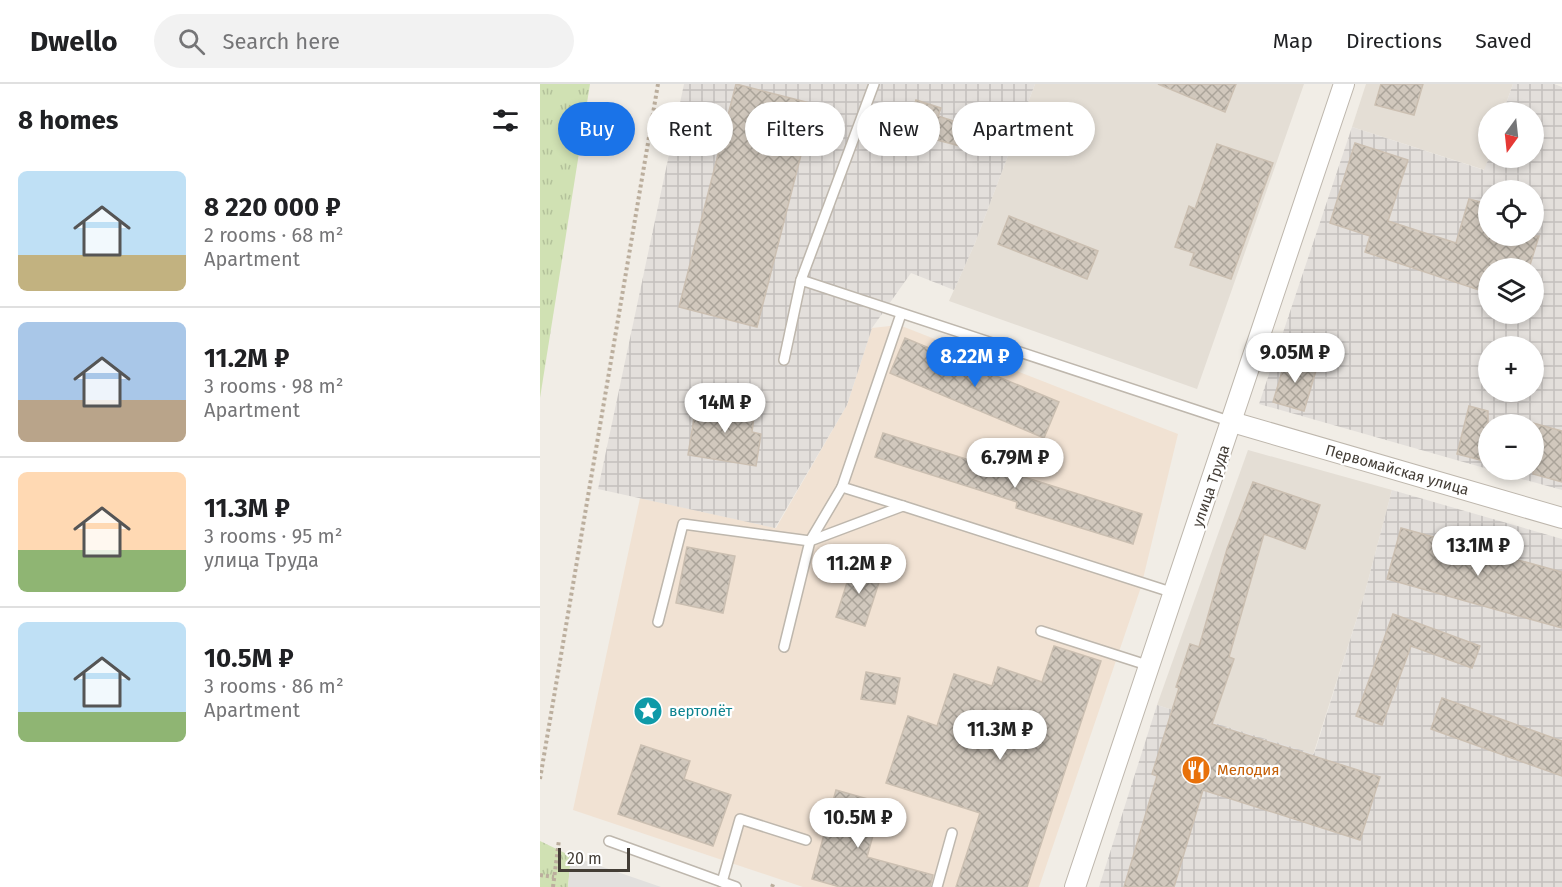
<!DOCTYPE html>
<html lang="en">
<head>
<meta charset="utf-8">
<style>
	:root { --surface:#fff; --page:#f2f2f2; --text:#202124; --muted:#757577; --line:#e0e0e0; --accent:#1a73e8 }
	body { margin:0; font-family:"Fira Sans",sans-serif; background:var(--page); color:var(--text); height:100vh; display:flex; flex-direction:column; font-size:22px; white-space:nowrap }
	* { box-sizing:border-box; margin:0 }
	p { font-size:20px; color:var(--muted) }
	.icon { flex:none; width:33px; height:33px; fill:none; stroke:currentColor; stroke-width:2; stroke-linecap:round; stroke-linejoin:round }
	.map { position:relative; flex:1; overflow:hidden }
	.side { display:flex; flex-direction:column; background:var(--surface); width:540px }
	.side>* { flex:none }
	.guide { position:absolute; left:18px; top:18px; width:570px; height:54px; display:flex; gap:12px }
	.needle { width:39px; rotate:195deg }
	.fabs { position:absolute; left:938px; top:18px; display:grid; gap:12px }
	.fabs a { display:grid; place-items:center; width:66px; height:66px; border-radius:50%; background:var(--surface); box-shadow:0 3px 9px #0003; font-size:30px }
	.scale { position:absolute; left:18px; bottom:15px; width:72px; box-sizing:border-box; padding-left:6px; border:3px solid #433d36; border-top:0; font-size:16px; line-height:21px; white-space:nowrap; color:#433d36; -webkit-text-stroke:4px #fff; paint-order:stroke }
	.price { position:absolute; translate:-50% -51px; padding:0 14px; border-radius:21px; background:#fff; color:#222; font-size:20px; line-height:39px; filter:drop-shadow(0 2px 3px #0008) }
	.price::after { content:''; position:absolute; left:50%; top:36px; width:18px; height:14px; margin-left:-9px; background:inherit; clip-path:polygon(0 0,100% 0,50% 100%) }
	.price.current { background:var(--accent); color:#fff }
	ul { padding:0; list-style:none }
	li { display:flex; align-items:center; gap:18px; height:150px; padding:0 18px }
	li+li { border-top:2px solid var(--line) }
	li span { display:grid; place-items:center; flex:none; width:168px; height:120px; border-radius:9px; color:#555 }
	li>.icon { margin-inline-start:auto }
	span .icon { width:72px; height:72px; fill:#fffc; stroke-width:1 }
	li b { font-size:26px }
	h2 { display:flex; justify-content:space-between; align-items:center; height:72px; padding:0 18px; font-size:26px }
	.tag { padding:0 21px; border-radius:27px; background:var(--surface); box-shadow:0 3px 9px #0003; font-size:21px; line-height:54px }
	.tag.current { background:var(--accent); color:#fff }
	header { display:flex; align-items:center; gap:36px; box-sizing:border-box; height:84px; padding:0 30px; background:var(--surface); border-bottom:2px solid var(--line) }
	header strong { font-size:28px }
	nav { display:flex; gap:33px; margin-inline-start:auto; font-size:21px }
	.search { width:420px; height:54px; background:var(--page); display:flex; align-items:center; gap:15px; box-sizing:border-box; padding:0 21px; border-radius:33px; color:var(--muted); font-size:22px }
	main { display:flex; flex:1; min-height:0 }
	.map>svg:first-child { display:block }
</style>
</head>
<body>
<header>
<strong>Dwello</strong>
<div class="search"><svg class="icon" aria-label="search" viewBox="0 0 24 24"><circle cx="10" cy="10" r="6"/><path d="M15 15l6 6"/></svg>Search here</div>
<nav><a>Map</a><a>Directions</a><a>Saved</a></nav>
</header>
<main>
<section class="side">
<h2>8 homes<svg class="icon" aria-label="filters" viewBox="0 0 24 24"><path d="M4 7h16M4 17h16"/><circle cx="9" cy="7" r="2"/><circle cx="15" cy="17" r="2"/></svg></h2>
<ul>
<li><span style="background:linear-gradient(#bfe0f5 70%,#c2b280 0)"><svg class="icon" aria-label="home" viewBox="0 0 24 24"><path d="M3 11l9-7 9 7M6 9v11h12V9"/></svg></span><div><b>8 220 000 ₽</b><p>2 rooms · 68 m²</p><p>Apartment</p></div></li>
<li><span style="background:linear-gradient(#a9c7e8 65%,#b9a48a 0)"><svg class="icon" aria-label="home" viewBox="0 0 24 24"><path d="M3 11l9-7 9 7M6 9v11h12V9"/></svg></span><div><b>11.2M ₽</b><p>3 rooms · 98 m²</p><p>Apartment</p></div></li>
<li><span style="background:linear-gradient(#ffd9b3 65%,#8fb573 0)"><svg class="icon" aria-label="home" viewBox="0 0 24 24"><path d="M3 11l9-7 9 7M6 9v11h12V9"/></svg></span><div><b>11.3M ₽</b><p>3 rooms · 95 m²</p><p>улица Труда</p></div></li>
<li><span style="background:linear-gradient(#bfe0f5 75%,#8fb573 0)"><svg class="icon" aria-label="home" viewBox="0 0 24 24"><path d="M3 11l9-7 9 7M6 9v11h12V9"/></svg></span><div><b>10.5M ₽</b><p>3 rooms · 86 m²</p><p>Apartment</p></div></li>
</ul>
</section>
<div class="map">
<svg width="1022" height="803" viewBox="0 0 1022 803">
	<defs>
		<pattern id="industrial-grid" width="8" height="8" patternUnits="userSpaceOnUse" patternTransform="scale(1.5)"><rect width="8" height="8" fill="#e3dfdb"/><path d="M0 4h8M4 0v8" fill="none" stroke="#c4c0bd"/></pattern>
		<pattern id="grass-tufts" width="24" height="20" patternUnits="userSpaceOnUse" patternTransform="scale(1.5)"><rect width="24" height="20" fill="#d0e1b3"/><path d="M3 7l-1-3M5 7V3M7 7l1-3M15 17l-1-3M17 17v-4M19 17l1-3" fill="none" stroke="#b4c29b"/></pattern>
		<pattern id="building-cross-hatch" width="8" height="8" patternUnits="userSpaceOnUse" patternTransform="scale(1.5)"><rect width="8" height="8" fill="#d1c8bd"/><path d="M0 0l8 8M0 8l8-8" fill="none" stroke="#aba49a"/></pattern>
	</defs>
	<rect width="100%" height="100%" fill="#f1ede6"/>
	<g fill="#e4ded5">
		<path d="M495,0H764L657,305L409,217L435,159Z"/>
		<path d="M826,0H973L963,28H948L949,74L945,86L812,43Z"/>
		<path d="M708,366L852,406L824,512L773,671L617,621Z"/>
	</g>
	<path fill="#f1e2d3" d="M359,241L638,350L601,503L499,803H263L33,726L100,414L236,444L307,321L332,244Z"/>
	<g fill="url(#industrial-grid)" fill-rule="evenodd">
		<path d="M144,0H495L435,159L414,206L371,189L332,244L307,321L235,444L58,405Z"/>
		<path d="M973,0H1014L1022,3V406L949,386H993V340H948V385L719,320L812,43L944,86L949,74H993V28H963ZM948,106H993V152H948ZM948,184H993V230H948ZM948,262H993V308H948Z"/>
		<path d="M852,406L1022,455V803H559L617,621L774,670L824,512Z"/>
	</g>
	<g fill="url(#grass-tufts)">
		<path d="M0,0H50L0,314Z"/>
		<path d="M0,757L31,772L28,803H0Z"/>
	</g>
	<path fill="#e2e0de" d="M31,772L121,803H28Z"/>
	<g fill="url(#building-cross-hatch)" stroke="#cbbfb1" stroke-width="1.5">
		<path d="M196,0L274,20L217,243L139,223Z"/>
		<path d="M618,0H696L685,28Z"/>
		<path d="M841,0H883L874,31L835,21Z"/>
		<path d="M376,16L401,24L398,32L438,45L432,65L366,48Z"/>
		<path d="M815,59L868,76L848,137L916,159L929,115L948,120V152H999L989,184H948V209L825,168L830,152L790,139Z"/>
		<path d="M677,60L733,79L691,195L650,181L654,169L635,163L649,122L655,125Z"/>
		<path d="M469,132L558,167L547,195L458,160Z"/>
		<path d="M365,254L519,318L504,354L350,289Z"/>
		<path d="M746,274L777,283L764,327L733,318Z"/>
		<path d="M157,316L215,325L212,348L221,350L216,382L148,371Z"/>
		<path d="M929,322L948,327V378L917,370Z"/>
		<path d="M993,339L1022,347V398L993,390Z"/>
		<path d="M343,349L602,430L593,460L476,424L477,418L335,373Z"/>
		<path d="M713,398L780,421L765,465L724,450L689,573L694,575L672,640L840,693L820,756L663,706L634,803H584L617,692L612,690L639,604L636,603L650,560L659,563L687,465Z"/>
		<path d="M861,444L1022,488V544L847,495Z"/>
		<path d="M147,463L195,472L183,529L136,519Z"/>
		<path d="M313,480L342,489L325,542L296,533Z"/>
		<path d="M853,530L940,562L932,584L871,562L842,641L816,632Z"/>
		<path d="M514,562L561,577L487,803H416L440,729L346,699L368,632L397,642L414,590L452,602L458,583L502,598Z"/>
		<path d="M326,588L360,594L355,620L321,615Z"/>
		<path d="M902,614L1022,657V692L891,645Z"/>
		<path d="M101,661L150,677L144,695L191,711L173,762L78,730Z"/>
		<path d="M296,706L342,719L327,773L393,791L390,803H300L272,795Z"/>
	</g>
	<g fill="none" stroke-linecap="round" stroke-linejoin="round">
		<g stroke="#beb7ad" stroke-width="12">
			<g id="lane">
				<path d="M261,196L334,0"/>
				<path d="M361,230L302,403L363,422"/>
				<path d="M244,276L261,196L692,338"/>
				<path d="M118,538L143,440L270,457L363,422L634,509"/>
				<path d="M501,547L610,582"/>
				<path d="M244,563L270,457L302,403"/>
				<path d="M69,757L196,803"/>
				<path d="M182,798L200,735L266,756"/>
				<path d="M397,803L412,749"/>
			</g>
		</g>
		<g stroke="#beb7ad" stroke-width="22">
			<g id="street">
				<path d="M692,338L1022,434"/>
				<path d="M535,803L804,0"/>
			</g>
		</g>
		<g stroke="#bbae9d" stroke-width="4" stroke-dasharray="3 3" stroke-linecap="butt">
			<path d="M0,695L118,0"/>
			<path d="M0,791L14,793"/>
			<path d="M13,803L19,756"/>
			<path d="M232,803L234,798"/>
		</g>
		<use href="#lane" stroke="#fff" stroke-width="9"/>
		<use href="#street" stroke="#fff" stroke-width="20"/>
	</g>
	<defs>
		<g id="sight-disc" transform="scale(1.5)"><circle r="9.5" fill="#0f9aa8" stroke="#fff"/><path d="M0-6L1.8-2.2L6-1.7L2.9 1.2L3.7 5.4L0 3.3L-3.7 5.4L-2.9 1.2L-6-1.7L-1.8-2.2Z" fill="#fff"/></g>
		<g id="restaurant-disc" transform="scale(1.5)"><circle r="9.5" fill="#e8710a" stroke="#fff"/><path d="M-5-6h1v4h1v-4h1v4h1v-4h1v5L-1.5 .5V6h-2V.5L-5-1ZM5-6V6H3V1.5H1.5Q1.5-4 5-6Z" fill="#fff"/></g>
	</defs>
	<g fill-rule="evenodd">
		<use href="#sight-disc" x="108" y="627"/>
		<use href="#restaurant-disc" x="656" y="686"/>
	</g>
	<g text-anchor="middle" stroke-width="4.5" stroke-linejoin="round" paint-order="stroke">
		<g font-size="15" fill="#433d36" stroke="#fff">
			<text transform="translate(857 386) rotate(16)" y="5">Первомайская улица</text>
			<text transform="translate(671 402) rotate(-71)" y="5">улица Труда</text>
		</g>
		<g font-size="15" fill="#0d838f" stroke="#fff" text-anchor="start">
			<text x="129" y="632">вертолёт</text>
		</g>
		<g font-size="15" fill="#c56008" stroke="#fff" text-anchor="start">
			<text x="677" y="691">Мелодия</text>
		</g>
	</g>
</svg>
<div class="fabs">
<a><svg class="needle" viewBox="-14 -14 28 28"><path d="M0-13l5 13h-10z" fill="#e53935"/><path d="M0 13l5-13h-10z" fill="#757577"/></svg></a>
<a><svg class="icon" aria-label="locate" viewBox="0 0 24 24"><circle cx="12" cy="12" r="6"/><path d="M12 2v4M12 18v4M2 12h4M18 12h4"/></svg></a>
<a><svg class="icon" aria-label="layers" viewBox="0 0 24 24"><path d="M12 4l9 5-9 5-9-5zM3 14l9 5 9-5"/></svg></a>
<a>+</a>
<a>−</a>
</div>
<div class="scale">20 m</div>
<b class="price" style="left:755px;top:300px">9.05M ₽</b>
<b class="price current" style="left:435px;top:304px">8.22M ₽</b>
<b class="price" style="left:185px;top:350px">14M ₽</b>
<b class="price" style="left:475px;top:405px">6.79M ₽</b>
<b class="price" style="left:938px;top:493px">13.1M ₽</b>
<b class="price" style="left:319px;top:511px">11.2M ₽</b>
<b class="price" style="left:460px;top:677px">11.3M ₽</b>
<b class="price" style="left:318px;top:765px">10.5M ₽</b>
<div class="guide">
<a class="tag current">Buy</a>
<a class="tag">Rent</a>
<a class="tag">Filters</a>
<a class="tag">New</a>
<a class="tag">Apartment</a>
</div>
</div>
</main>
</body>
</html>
